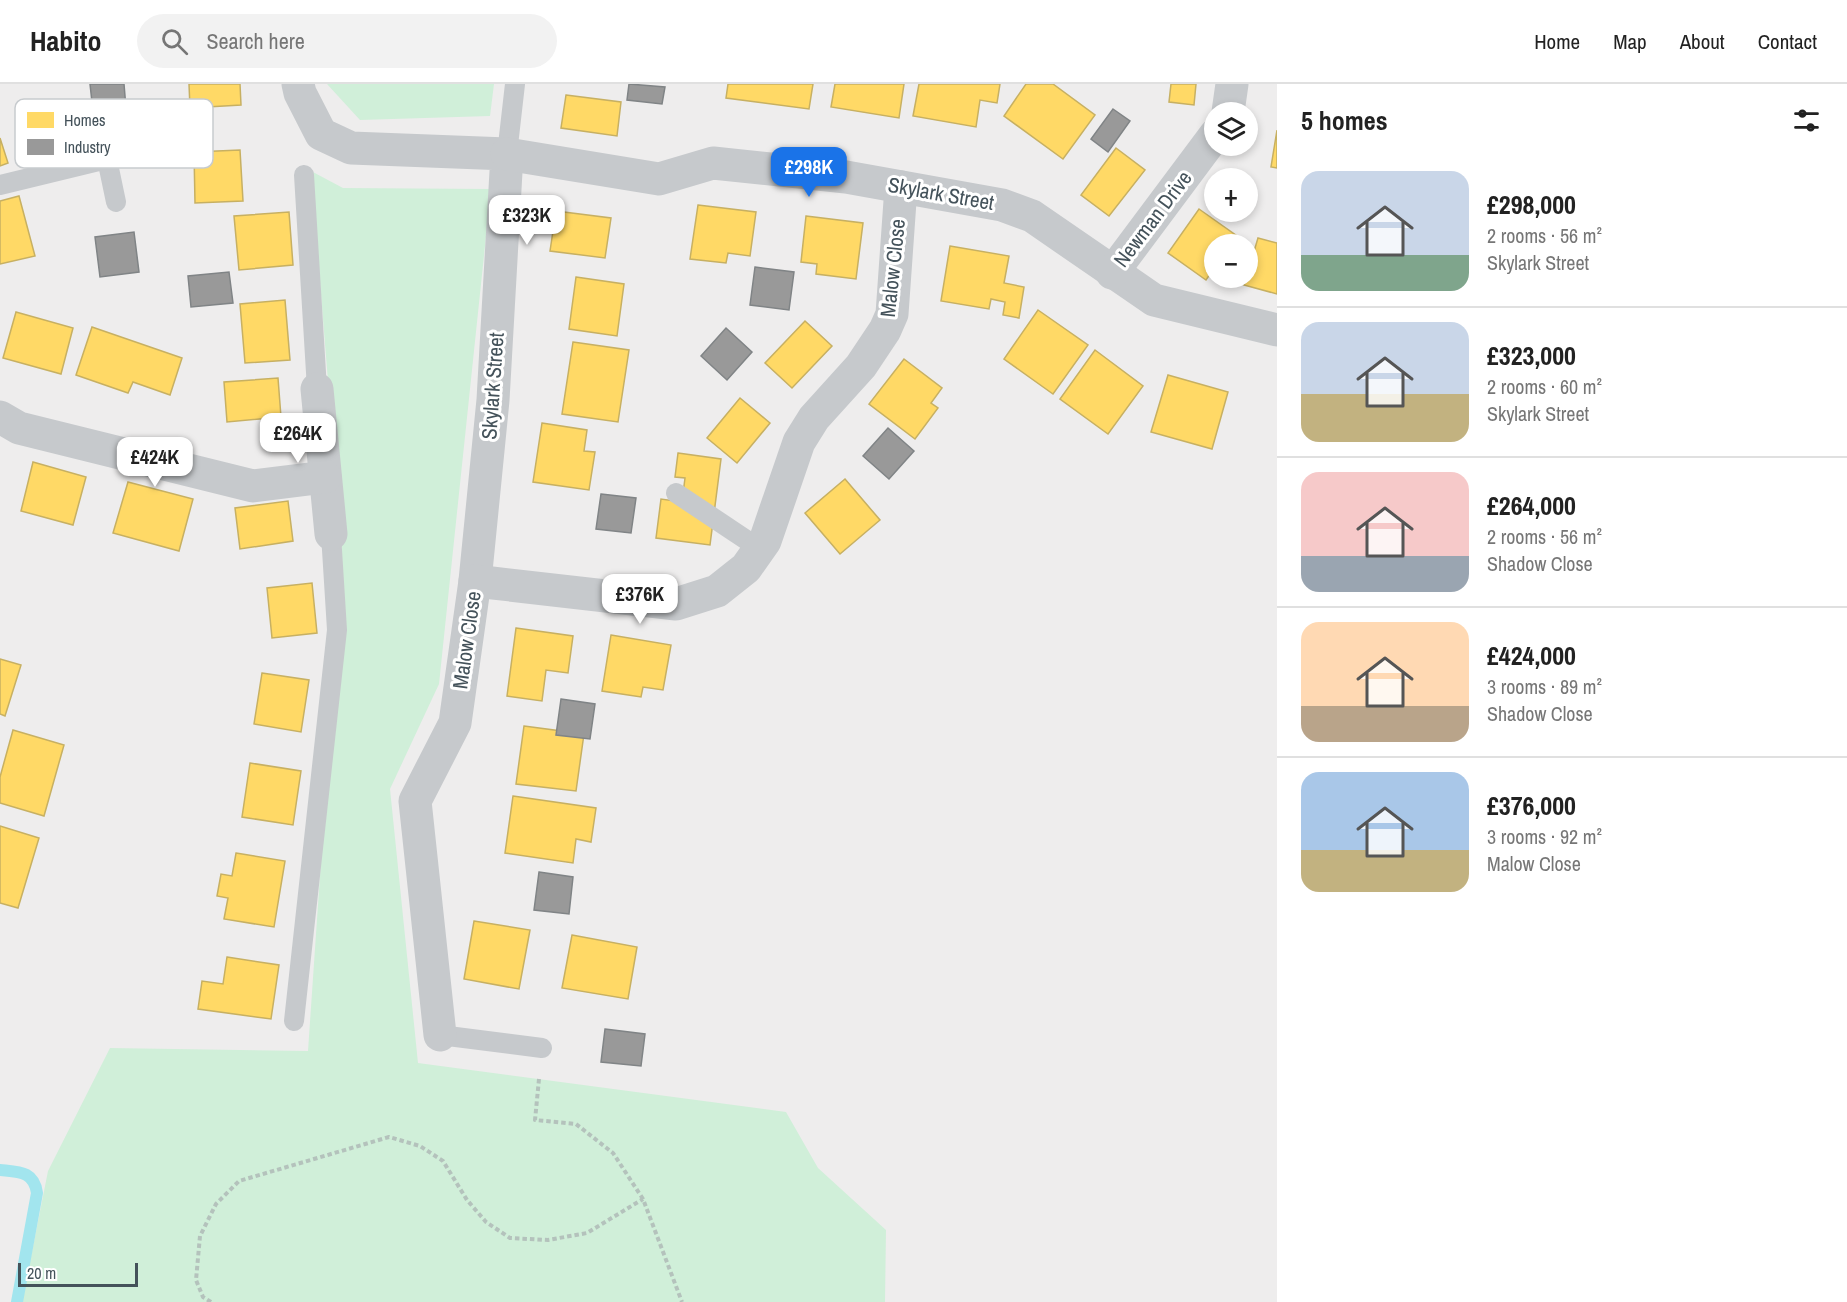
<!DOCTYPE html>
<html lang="en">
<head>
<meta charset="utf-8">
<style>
	:root { --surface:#fff; --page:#f2f2f2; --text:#222; --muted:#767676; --line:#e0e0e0; --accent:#1a73e8 }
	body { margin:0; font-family:"Archivo Narrow",sans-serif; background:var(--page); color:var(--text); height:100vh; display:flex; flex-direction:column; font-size:22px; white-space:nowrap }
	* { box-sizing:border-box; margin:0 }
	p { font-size:20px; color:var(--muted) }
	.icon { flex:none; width:33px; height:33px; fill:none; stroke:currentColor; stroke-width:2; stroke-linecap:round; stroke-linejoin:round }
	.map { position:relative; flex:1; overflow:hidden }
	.details { display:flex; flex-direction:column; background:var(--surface); width:570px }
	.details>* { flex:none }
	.tools { position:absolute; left:1204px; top:18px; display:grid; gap:12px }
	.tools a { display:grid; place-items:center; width:54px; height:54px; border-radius:50%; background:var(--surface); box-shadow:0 3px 9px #0003; font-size:30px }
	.scale { position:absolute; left:18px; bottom:15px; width:120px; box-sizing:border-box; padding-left:6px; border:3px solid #44525a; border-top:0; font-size:16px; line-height:21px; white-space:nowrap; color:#44525a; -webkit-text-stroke:4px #fff; paint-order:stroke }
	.price { position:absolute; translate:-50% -51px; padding:0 14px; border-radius:12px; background:#fff; color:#222; font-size:20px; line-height:39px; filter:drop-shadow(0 2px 3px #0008) }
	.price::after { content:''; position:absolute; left:50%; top:36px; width:18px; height:14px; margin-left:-9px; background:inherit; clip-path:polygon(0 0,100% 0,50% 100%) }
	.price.active { background:var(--accent); color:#fff }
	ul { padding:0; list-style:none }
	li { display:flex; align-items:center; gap:18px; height:150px; padding:0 24px }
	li+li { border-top:2px solid var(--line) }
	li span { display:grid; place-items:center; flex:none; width:168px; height:120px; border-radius:18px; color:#555 }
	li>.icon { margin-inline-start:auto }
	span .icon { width:72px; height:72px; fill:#fffc; stroke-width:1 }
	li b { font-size:26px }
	h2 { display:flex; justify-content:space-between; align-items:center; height:72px; padding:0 24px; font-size:26px }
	header { display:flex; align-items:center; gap:36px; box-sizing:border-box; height:84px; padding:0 30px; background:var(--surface); border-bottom:2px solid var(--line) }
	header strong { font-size:28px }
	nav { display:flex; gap:33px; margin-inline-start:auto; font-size:21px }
	.search { width:420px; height:54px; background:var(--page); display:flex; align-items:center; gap:15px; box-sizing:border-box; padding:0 21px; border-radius:33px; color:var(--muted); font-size:22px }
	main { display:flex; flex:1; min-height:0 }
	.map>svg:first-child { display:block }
</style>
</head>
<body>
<header>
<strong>Habito</strong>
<div class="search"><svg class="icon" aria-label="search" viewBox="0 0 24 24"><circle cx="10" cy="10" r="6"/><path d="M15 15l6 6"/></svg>Search here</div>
<nav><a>Home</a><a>Map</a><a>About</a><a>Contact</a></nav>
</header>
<main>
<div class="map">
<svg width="1277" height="1218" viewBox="0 0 1277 1218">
	<rect width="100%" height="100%" fill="#eeeded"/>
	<g fill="#d0efd9">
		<path d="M327,0H494L490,32L360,36Z"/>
		<path d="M311,87L343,104L491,105L439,600L390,705L418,979L786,1028L818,1084L886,1146L885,1218H22L48,1087L110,964L308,967L342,470Z"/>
	</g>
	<g fill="#ffd966" stroke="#c7b062" stroke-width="1.5">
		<path d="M189,0H240L241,21L190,24Z"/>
		<path d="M728,0H813L809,25L726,14Z"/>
		<path d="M835,0H904L899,34L831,23Z"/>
		<path d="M919,0H1000L997,19L980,16L976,43L913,32Z"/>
		<path d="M1026,0H1053L1095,31L1063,75L1004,32Z"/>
		<path d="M1171,0H1196L1194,21L1169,18Z"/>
		<path d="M566,11L621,18L617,52L561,44Z"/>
		<path d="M1277,46V84L1271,83Z"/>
		<path d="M0,54L8,79L0,82Z"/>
		<path d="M1116,64L1145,86L1109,132L1081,111Z"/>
		<path d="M240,66L243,117L195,119L194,68Z"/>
		<path d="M19,112L35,172L0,180V117Z"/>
		<path d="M698,121L756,128L750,172L728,169L726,179L690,175Z"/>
		<path d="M1199,125L1237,152L1230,160H1215V183L1206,196L1168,169Z"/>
		<path d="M556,127L611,134L605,174L550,167Z"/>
		<path d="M289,128L293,181L239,186L234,132Z"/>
		<path d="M806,132L863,139L856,195L816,190L817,180L801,178Z"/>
		<path d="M1258,154L1277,159V210L1244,201Z"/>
		<path d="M950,162L1009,172L1004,199L1024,203L1019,234L1003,231L1005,218L991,215L989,225L941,217Z"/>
		<path d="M576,193L624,200L617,252L569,245Z"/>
		<path d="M285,216L290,276L245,279L240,220Z"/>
		<path d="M1038,226L1088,261L1053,310L1004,275Z"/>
		<path d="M16,228L73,244L61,290L3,274Z"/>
		<path d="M805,237L832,262L792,304L765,279Z"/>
		<path d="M92,243L182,274L170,311L133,298L128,309L76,291Z"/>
		<path d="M573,258L629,266L618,338L562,330Z"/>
		<path d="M1095,266L1143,302L1108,350L1060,315Z"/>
		<path d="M904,275L942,304L931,319L938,324L915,355L869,320Z"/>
		<path d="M1168,291L1228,308L1212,365L1151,348Z"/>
		<path d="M278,294L281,333L227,338L224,298Z"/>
		<path d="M740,314L770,339L737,379L707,354Z"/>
		<path d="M542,339L587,346L584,367L595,368L589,406L533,398Z"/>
		<path d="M678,369L721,375L710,461L656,454L661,415L682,418L685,394L675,393Z"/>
		<path d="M33,378L86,393L73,441L21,427Z"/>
		<path d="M845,395L880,436L840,470L805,429Z"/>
		<path d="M128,398L193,415L179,467L113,449Z"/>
		<path d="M288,417L293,457L240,465L235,424Z"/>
		<path d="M312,499L317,549L272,554L267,504Z"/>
		<path d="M516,544L573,552L568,589L546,586L542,617L507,612Z"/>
		<path d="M611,551L671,561L663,606L643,603L641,613L602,607Z"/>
		<path d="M0,575L21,581L5,632L0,630Z"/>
		<path d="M262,589L309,596L301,648L254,640Z"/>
		<path d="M524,642L584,650L576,707L516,700Z"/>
		<path d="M13,646L64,661L44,732L0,719V693Z"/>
		<path d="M250,679L301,687L293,741L242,733Z"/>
		<path d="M513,712L596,724L591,758L576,755L573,779L505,769Z"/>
		<path d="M0,742L39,754L18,824L0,819Z"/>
		<path d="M236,769L285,777L274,843L224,835L228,814L217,812L221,790L232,792Z"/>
		<path d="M474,837L530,846L519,905L464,895Z"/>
		<path d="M572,851L637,863L628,915L562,904Z"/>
		<path d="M227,873L279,881L271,935L198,925L202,897L223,900Z"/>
	</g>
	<g fill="#999" stroke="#808486" stroke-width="1.5">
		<path d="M90,0H124L126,24L93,27Z"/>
		<path d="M629,0L665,3L662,20L627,16Z"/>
		<path d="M1113,25L1130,37L1108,68L1091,55Z"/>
		<path d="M134,148L139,188L100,193L95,153Z"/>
		<path d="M755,183L794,188L789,226L750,221Z"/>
		<path d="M229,188L233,219L191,223L188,192Z"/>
		<path d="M726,244L752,268L727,296L701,272Z"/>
		<path d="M888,344L914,367L889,395L863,372Z"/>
		<path d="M601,410L636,414L631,449L596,445Z"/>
		<path d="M561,615L595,620L590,655L556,651Z"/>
		<path d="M539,788L573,793L569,830L534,826Z"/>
		<path d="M605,945L645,950L641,982L601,978Z"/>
	</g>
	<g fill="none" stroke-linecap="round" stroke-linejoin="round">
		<path stroke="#a2e5ee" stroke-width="12" d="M0,1086C19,1088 34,1087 37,1109L17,1218"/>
		<g stroke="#b4c2bc" stroke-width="4" stroke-dasharray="4.5 3" stroke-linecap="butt">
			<path d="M539,995L535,1036L576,1040L613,1069L643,1115L682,1218"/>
			<path d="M211,1218L203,1213L196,1196L200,1152L216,1120L239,1097L389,1053L420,1062L443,1077L467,1116L486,1138L510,1154L548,1156L587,1149L643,1115"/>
		</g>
		<g stroke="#c6c9cc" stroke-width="20">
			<path d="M507,70L515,0"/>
			<path d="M304,91L317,305"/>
			<path d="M0,101L107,75L116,118"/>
			<path d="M676,409L760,465"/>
			<path d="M294,937L337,546L331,450"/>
			<path d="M440,951L542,964"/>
		</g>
		<g stroke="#c6c9cc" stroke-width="33">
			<path d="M298,0L300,9L321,50L351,64L507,70L493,316L475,497"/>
			<path d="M1228,28L1232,0"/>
			<path d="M507,70L659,95L713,79L846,93L1002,121L1032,132L1154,216L1277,246"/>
			<path d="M1112,189L1215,51"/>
			<path d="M317,305L331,450"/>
			<path d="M0,333L19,344L253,402L325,393"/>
			<path d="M440,951L415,717L455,639L475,497L676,520L717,507L746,484L765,457L799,358L814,334L861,282L885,246L892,230L901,103"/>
		</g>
	</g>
	<g text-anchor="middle" stroke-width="6" stroke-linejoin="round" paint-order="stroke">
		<g font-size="21" fill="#44525a" stroke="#fff">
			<text transform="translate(941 110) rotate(10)" y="7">Skylark Street</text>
			<text transform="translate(1153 135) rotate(-53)" y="7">Newman Drive</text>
			<text transform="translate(893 184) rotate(-84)" y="7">Malow Close</text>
			<text transform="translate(493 302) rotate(-86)" y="7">Skylark Street</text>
			<text transform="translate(467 556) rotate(-82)" y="7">Malow Close</text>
		</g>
	</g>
	<rect x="15" y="15" width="198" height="69" rx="9" fill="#fff" stroke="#c7cbce" stroke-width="1.5"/>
	<rect x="27" y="28" width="27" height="16" fill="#ffd966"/>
	<rect x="27" y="55" width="27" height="16" fill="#999"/>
	<g font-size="16" fill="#44525a">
		<text x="64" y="42">Homes</text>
		<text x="64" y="69">Industry</text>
	</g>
</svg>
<div class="tools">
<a><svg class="icon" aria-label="layers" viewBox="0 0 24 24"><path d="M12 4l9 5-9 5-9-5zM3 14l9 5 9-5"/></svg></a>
<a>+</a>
<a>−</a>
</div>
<div class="scale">20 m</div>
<b class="price active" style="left:809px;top:114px">£298K</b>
<b class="price" style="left:527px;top:162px">£323K</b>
<b class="price" style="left:298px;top:380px">£264K</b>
<b class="price" style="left:155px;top:404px">£424K</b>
<b class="price" style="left:640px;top:541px">£376K</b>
</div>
<section class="details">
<h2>5 homes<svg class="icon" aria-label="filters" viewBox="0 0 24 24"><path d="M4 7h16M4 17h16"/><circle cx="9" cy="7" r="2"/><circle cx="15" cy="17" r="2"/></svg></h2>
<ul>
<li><span style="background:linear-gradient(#c9d6e8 70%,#7fa58c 0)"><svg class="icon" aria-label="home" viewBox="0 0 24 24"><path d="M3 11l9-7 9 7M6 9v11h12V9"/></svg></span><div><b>£298,000</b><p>2 rooms · 56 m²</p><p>Skylark Street</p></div></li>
<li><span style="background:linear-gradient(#c9d6e8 60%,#c2b280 0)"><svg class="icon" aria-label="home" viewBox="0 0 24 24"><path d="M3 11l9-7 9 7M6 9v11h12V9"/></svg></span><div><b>£323,000</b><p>2 rooms · 60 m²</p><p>Skylark Street</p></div></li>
<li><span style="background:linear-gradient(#f6c9c9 70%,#9aa5b1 0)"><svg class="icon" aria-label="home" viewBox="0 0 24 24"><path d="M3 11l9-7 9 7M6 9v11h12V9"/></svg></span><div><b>£264,000</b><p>2 rooms · 56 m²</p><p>Shadow Close</p></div></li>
<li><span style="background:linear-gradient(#ffd9b3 70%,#b9a48a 0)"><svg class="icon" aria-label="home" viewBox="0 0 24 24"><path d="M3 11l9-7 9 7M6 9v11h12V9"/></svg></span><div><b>£424,000</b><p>3 rooms · 89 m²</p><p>Shadow Close</p></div></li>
<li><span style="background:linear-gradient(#a9c7e8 65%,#c2b280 0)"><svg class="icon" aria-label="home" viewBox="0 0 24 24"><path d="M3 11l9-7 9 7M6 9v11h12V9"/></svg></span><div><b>£376,000</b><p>3 rooms · 92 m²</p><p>Malow Close</p></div></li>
</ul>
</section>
</main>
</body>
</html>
